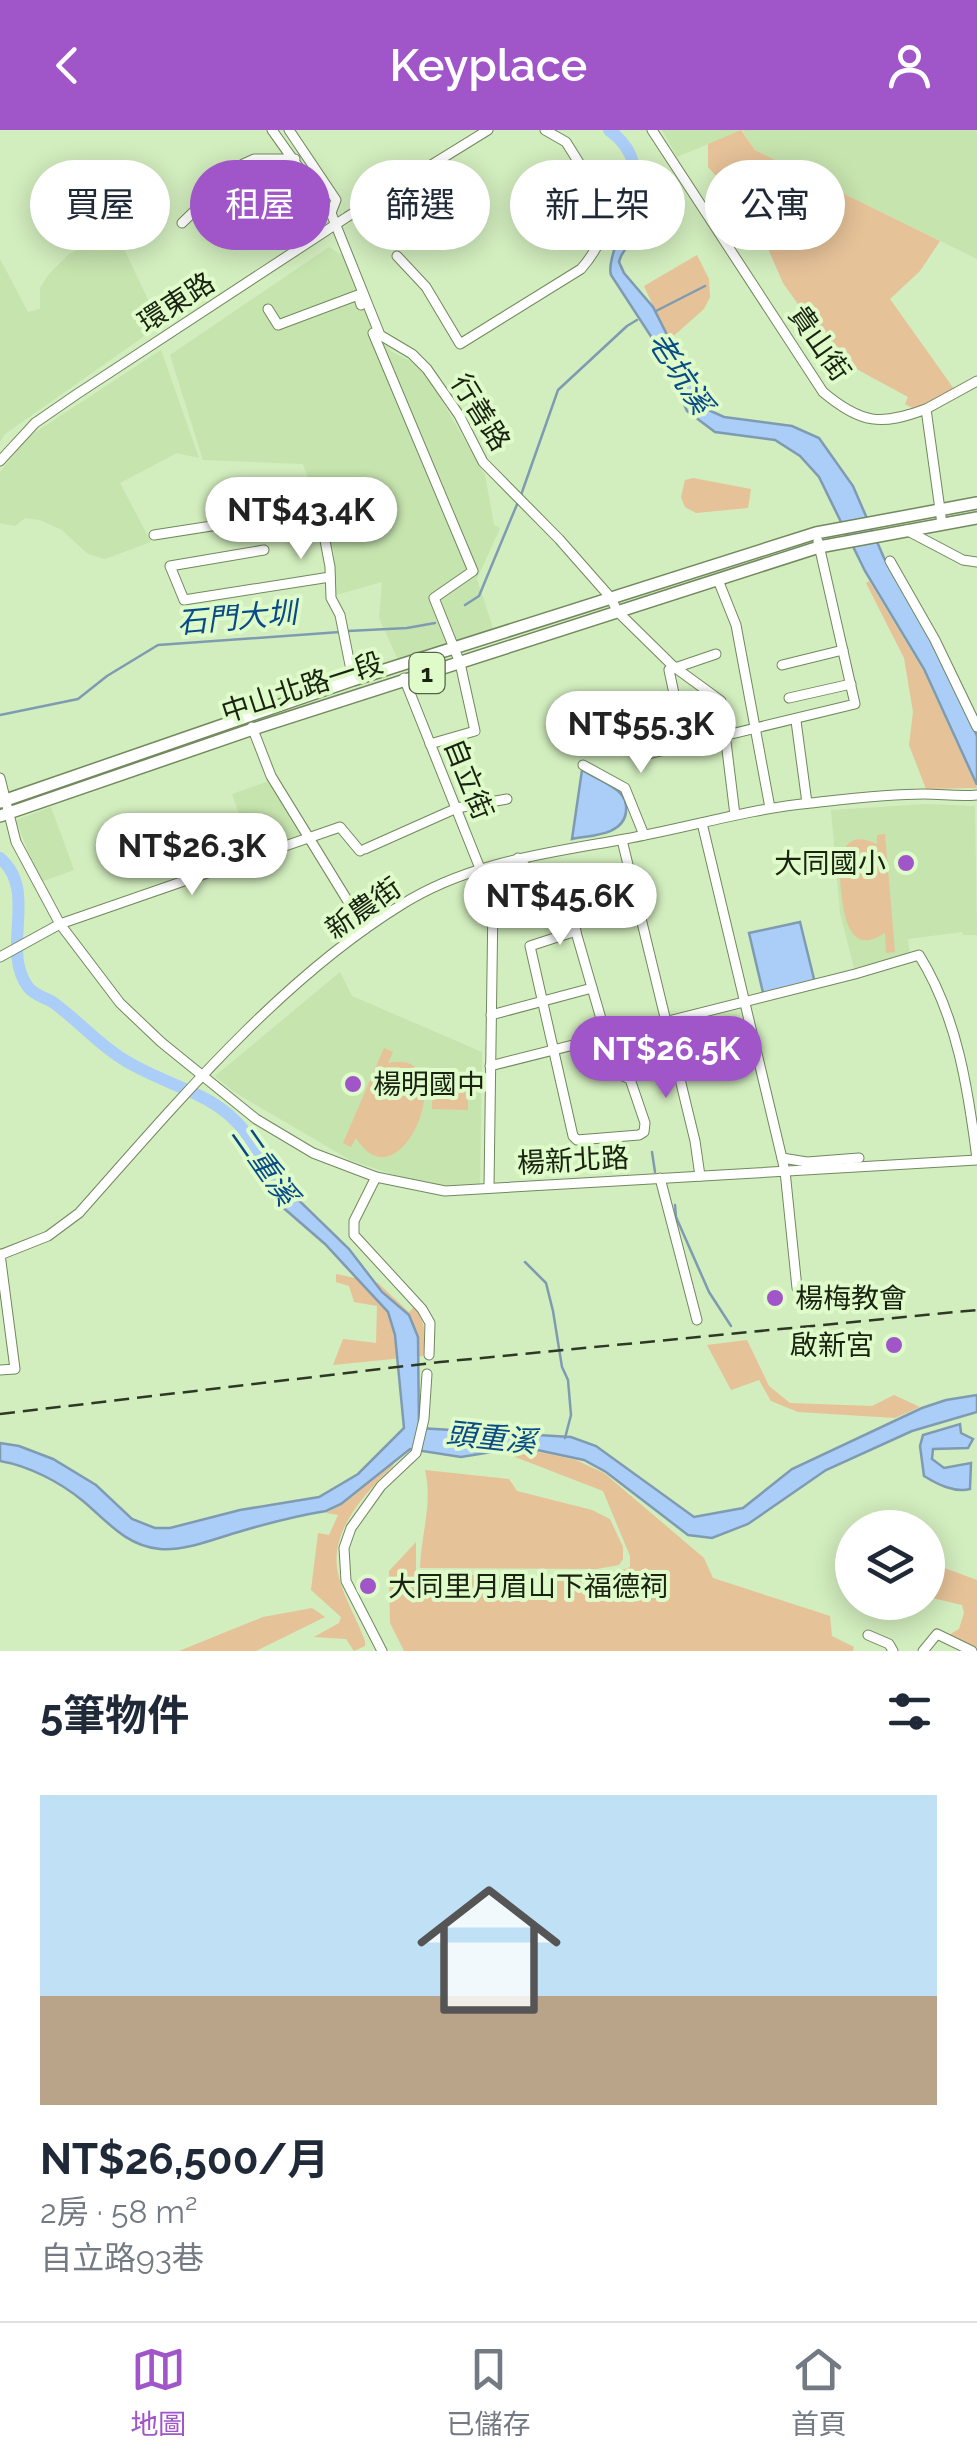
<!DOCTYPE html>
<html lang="zh-TW">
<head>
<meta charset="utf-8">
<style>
	:root { --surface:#fff; --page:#f2f2f3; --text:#1f2937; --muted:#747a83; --line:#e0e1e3; --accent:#a056c9 }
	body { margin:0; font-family:Raleway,"Noto Sans TC",sans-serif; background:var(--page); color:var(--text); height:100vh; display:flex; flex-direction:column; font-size:38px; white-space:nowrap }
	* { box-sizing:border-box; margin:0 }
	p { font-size:32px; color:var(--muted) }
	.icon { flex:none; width:55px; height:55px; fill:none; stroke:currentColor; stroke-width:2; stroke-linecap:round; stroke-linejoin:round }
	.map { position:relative; height:1521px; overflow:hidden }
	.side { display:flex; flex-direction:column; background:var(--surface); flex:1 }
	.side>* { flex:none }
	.guide { position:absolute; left:30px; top:30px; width:918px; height:90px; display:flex; gap:20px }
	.fabs { position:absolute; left:835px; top:1380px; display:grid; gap:20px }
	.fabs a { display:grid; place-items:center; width:110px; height:110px; border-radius:50%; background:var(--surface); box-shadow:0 5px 25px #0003; font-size:50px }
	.price { position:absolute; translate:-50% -85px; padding:0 22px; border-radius:35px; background:#fff; color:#222; font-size:32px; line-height:65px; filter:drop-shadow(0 2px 5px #0008) }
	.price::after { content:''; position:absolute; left:50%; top:60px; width:30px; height:22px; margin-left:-15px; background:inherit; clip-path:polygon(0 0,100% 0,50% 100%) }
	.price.on { background:var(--accent); color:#fff }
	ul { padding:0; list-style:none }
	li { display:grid; align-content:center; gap:20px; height:530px; padding:0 40px }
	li+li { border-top:2px solid var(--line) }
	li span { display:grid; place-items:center; height:310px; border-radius:0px; color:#555 }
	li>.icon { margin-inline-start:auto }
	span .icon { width:180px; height:180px; fill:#fffc; stroke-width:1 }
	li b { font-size:42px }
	h2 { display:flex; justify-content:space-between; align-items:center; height:120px; padding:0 40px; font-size:42px }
	.pill { padding:0 35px; border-radius:45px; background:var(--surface); box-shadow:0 5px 25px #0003; font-size:35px; line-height:90px }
	.pill.on { background:var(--accent); color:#fff }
	header { display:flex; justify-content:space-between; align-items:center; height:130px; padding:0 40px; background:var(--accent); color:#fff; font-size:45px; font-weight:600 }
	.menu { display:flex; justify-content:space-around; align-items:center; height:140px; border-top:2px solid var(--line); background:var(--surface); font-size:28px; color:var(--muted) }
	.menu a { display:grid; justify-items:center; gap:5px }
	.menu .on { color:var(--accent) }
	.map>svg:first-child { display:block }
</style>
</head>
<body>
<header><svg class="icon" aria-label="back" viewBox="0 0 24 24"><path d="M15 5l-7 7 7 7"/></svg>Keyplace<svg class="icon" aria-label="person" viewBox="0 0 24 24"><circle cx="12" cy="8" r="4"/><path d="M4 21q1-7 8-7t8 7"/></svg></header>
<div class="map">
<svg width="977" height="1521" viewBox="0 0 977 1521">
	<rect width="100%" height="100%" fill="#d2edbe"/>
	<g fill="#c6e4ae">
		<path d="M662,0H977V129L755,20L742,0L677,27Z"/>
		<path d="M109,87L160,195L5,304L0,312V129L28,182L40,179V158L48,145L69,124L86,116L96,90Z"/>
		<path d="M329,117L342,125L376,204L392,222L415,233L432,254L485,345L494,395L500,398L477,449L494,501L399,532L379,488L382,452L336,465L334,421L303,334L203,330L170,225Z"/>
		<path d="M161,220L199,328L177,323L120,353L151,412L105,429L88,424L62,400L40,390L25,388L15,396L0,393V342L28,307Z"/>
		<path d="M269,651L303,707L253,725L232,664Z"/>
		<path d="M926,674L975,676L977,805H963L962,802L908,809L910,825L854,838L840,783L831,680Z"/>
		<path d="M51,677L74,740L40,752L16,690Z"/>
		<path d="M340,842L352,866L482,922L480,1054L445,1056L400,1047L350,1030L234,962L215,946Z"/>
	</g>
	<g fill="#e6c298">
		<path d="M741,0L755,20L940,111L920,141L890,169L954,259L914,279L905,274L908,267L849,235L812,194L783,153L736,45H715L708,37V14Z"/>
		<path d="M697,125L709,149L710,167L704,179L669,210L644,156Z"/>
		<path d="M693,348L751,359L748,378L696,383L685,377L681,367L685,350Z"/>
		<path d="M869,451L924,542L977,658L926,659L909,615L913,582L904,528L866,453Z"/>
		<path d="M885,704L895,822L886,823L885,803C849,827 844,786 841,761C839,736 838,695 877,714V705Z"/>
		<path d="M384,918L393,922L388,933C466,916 402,1082 356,1008L351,1017L343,1013Z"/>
		<path d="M433,947L468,948V980L432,979Z"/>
		<path d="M336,1144L378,1153L409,1182L414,1177C427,1192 425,1208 423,1226L333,1235L343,1209L376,1213L377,1176L354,1172L349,1156L336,1152Z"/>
		<path d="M747,1210L769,1256L790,1273L872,1276L894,1265L920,1277L895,1288L798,1282L771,1271L759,1250L731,1260L707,1215Z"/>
		<path d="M525,1319L576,1330L604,1343L704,1428L713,1448L830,1486L832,1506L854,1517L853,1521H404L390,1493L389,1441L416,1412V1442L496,1446L612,1444L630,1437V1426L603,1361L510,1325Z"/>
		<path d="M395,1329L393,1336C367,1361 332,1398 337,1437C340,1462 357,1488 365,1511V1516L354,1521L346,1509L314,1507L339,1493L341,1487L311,1460L318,1403L329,1405L338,1385L326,1383L341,1375Z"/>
		<path d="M425,1340L509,1349L517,1361L592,1380L610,1389L623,1417V1429L619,1435L597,1439L420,1438C421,1404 433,1374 425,1340Z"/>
		<path d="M928,1432L977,1450V1517L947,1506L959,1499L964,1483L962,1475L928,1467Z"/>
		<path d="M312,1478L325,1487L256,1521H179L263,1487Z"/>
	</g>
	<g fill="#aacef7" stroke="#7f9bb2" stroke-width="2.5">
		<path d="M629,62L651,66L637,100L621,126L619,132L624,143L653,177L704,278L724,287L792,296L819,308L853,356L884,428L934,515L965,577L977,606V655L924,539L865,441L819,347L800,326L775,310L715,302L687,281L656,214L611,145C606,129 629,89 629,62Z"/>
		<path d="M582,640C593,647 607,652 618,661C624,666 627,674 626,682C623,706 590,705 572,709Z"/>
		<path d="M800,792L815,853L764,867L749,803Z"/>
		<path d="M253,1011L280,1052L349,1119L382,1162L409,1185L418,1207L419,1298L571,1307L596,1316L694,1387L743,1378L792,1339L922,1278L946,1270L977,1265V1282L912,1301L826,1340L748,1394L712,1408L688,1405L606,1342L584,1330L523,1317L461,1327L410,1319L341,1374L326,1381C295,1386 265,1394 235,1403C211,1410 185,1421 160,1419C126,1416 107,1391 83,1371C60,1352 29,1336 0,1331V1313L19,1316L53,1329L96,1355L132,1389L155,1398H170L240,1380L319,1367L358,1344L404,1298L395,1205L388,1182L325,1114L279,1074L268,1061Z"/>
		<path d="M960,1294L961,1303L973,1309L968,1318L933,1319L932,1329L944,1338L971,1333L970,1359C954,1363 937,1354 924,1346L920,1316L923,1305Z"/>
	</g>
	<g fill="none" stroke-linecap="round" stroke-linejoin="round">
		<g stroke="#7f9bb2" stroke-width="2.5">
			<path d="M656,181L705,156"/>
			<path d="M521,365L558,260L627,196L637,190"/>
			<path d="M465,475L479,466L518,372"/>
			<path d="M348,501L407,498L435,493"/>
			<path d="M0,585L78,569L107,546L158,515L340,502"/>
			<path d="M652,1022L655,1042"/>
			<path d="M675,1075L676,1087L709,1162L731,1196"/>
			<path d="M525,1132L546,1153L553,1181L562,1237L568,1250L571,1285L565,1308"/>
		</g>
		<g stroke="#aacef7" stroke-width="12">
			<path d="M609,0C637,20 638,45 634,77"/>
			<path d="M0,728C39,761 0,819 28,857C35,866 45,867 54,873C81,893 103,919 133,935C184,963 233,967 260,1027"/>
		</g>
		<g stroke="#71895d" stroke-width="11">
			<g id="minor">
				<path d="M272,0L331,83L380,205L412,224L427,239L459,285L483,332L559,409L611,468L617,481L673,536L721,571L735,685"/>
				<path d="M289,0L336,70L331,83"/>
				<path d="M652,0L823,262C861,294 881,296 926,279L942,394"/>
				<path d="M182,93L243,34L254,29H295"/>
				<path d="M397,126L426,157L460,214L581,139C595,123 610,98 606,76L566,12L545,0"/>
				<path d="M268,179L278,195L358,165L361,175"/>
				<path d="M373,203L473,441L434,468L460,533L475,601L430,614"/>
				<path d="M926,279L977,251"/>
				<path d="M0,331L35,293L77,264L347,87L488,0"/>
				<path d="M906,400L963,430L977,432"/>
				<path d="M154,405L314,380L324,405L330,437L331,468L340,485L353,550"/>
				<path d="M264,420L170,436L184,470L330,447"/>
				<path d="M890,431L935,510L977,597"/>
				<path d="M718,450L736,495L770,678"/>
				<path d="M782,535L843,520"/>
				<path d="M404,548L493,771L489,1057"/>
				<path d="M789,568L851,554"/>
				<path d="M796,591L807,673"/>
				<path d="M680,592L669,540L716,524"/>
				<path d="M252,597L271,646L365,799"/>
				<path d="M640,626L855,574L818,411"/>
				<path d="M583,635L625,658L644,705"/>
				<path d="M0,648L16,712L60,794L120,873L161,912L256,989L313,1023L376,1047L445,1061L977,1030"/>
				<path d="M702,693L785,1041L797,1158"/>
				<path d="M622,710L695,1011L700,1046"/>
				<path d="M365,719L457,678L507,669"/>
				<path d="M518,728L571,785L606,906"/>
				<path d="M576,801L530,816L573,1006L577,1010L639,1005L644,1002L645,993L630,949L601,937"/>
				<path d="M0,827L60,794L340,697L360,721"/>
				<path d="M491,885L592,858"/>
				<path d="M490,936L855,844L919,825C957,886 968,958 977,1029"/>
				<path d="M782,1028L807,1032L859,1028"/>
				<path d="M376,1047L354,1091V1105L422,1179L430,1193L429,1225"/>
				<path d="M660,1048L697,1190"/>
				<path d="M0,1124L15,1239L0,1240"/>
				<path d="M0,1125L48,1106L79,1083C175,975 278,851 401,775C469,732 548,723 625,709C687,698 748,679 811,673C848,669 887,664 924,664C942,664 959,667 977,665"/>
				<path d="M868,1505L889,1514L893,1521"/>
				<path d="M382,1521L346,1451L344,1418L351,1398L381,1356L416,1323L424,1289L427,1244"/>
				<path d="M923,1521L937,1504L972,1521"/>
			</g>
		</g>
		<g stroke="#71895d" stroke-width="14">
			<g id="major">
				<path d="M0,672L353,550L816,403L977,373"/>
				<path d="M0,686L253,599L819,417L977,388"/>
			</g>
		</g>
		<use href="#minor" stroke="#fff" stroke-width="9"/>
		<use href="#major" stroke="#fff" stroke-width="11"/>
		<path stroke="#2e3925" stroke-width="2.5" stroke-dasharray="15 8" stroke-linecap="butt" d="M0,1284L440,1232L977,1180"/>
	</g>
	<g fill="#a056c9" stroke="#dffbca" stroke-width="4">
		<circle cx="906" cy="733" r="10"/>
		<circle cx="353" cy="954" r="10"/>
		<circle cx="775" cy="1168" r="10"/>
		<circle cx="894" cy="1215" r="10"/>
		<circle cx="368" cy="1456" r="10"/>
	</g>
	<g text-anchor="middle" stroke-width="8" stroke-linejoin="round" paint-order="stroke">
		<rect fill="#dffbca" stroke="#556449" stroke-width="2.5" x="409.5" y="523" width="35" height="40" rx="8"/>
		<g font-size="25" font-weight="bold" fill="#1a2312">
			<text x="427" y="552">1</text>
		</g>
		<g font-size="28" fill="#1a2312" stroke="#dffbca">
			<text transform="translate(176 172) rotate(-33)" y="10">環東路</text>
			<text transform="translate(820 213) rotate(55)" y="10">貴山街</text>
			<text transform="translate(481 282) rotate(58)" y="10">行善路</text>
			<text transform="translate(302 557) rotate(-18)" y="10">中山北路一段</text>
			<text transform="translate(469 649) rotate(68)" y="10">自立街</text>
			<text transform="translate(363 778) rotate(-35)" y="10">新農街</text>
			<text transform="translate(573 1030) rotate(-3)" y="10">楊新北路</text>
		</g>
		<g font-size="28" fill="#1a2312" stroke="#dffbca" text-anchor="start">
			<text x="886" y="743" text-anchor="end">大同國小</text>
			<text x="373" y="964">楊明國中</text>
			<text x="795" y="1178">楊梅教會</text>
			<text x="874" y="1225" text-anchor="end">啟新宮</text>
			<text x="388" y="1466">大同里月眉山下福德祠</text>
		</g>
		<g font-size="30" font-style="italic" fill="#094b87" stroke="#dffbca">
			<text transform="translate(680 243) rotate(57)" y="10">老坑溪</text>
			<text transform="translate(237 488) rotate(-5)" y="10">石門大圳</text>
			<text transform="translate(264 1035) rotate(55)" y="10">二重溪</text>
			<text transform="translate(491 1308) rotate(6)" y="10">頭重溪</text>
		</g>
	</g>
</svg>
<div class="fabs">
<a><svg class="icon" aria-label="layers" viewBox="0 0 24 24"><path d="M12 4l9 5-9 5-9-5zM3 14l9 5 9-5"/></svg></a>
</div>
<b class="price" style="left:301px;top:432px">NT$43.4K</b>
<b class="price" style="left:641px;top:646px">NT$55.3K</b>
<b class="price" style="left:192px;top:768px">NT$26.3K</b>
<b class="price" style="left:560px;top:818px">NT$45.6K</b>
<b class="price on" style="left:666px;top:971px">NT$26.5K</b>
<div class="guide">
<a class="pill">買屋</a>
<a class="pill on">租屋</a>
<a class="pill">篩選</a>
<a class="pill">新上架</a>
<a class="pill">公寓</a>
</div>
</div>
<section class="side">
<h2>5筆物件<svg class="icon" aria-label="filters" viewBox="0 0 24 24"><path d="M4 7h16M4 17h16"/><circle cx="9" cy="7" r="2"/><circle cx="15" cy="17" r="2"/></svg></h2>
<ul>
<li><span style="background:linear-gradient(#bfe0f5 65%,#b9a48a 0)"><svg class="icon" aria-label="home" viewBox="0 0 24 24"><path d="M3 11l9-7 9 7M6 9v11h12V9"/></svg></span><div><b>NT$26,500/月</b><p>2房 · 58 m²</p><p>自立路93巷</p></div></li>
</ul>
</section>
<nav class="menu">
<a class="on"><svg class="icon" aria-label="map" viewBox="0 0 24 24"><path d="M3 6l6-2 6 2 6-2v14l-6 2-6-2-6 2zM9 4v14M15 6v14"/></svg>地圖</a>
<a><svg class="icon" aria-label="saved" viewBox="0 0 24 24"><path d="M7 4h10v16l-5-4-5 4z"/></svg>已儲存</a>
<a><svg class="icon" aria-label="home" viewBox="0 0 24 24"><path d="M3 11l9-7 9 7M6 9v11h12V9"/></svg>首頁</a>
</nav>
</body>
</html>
